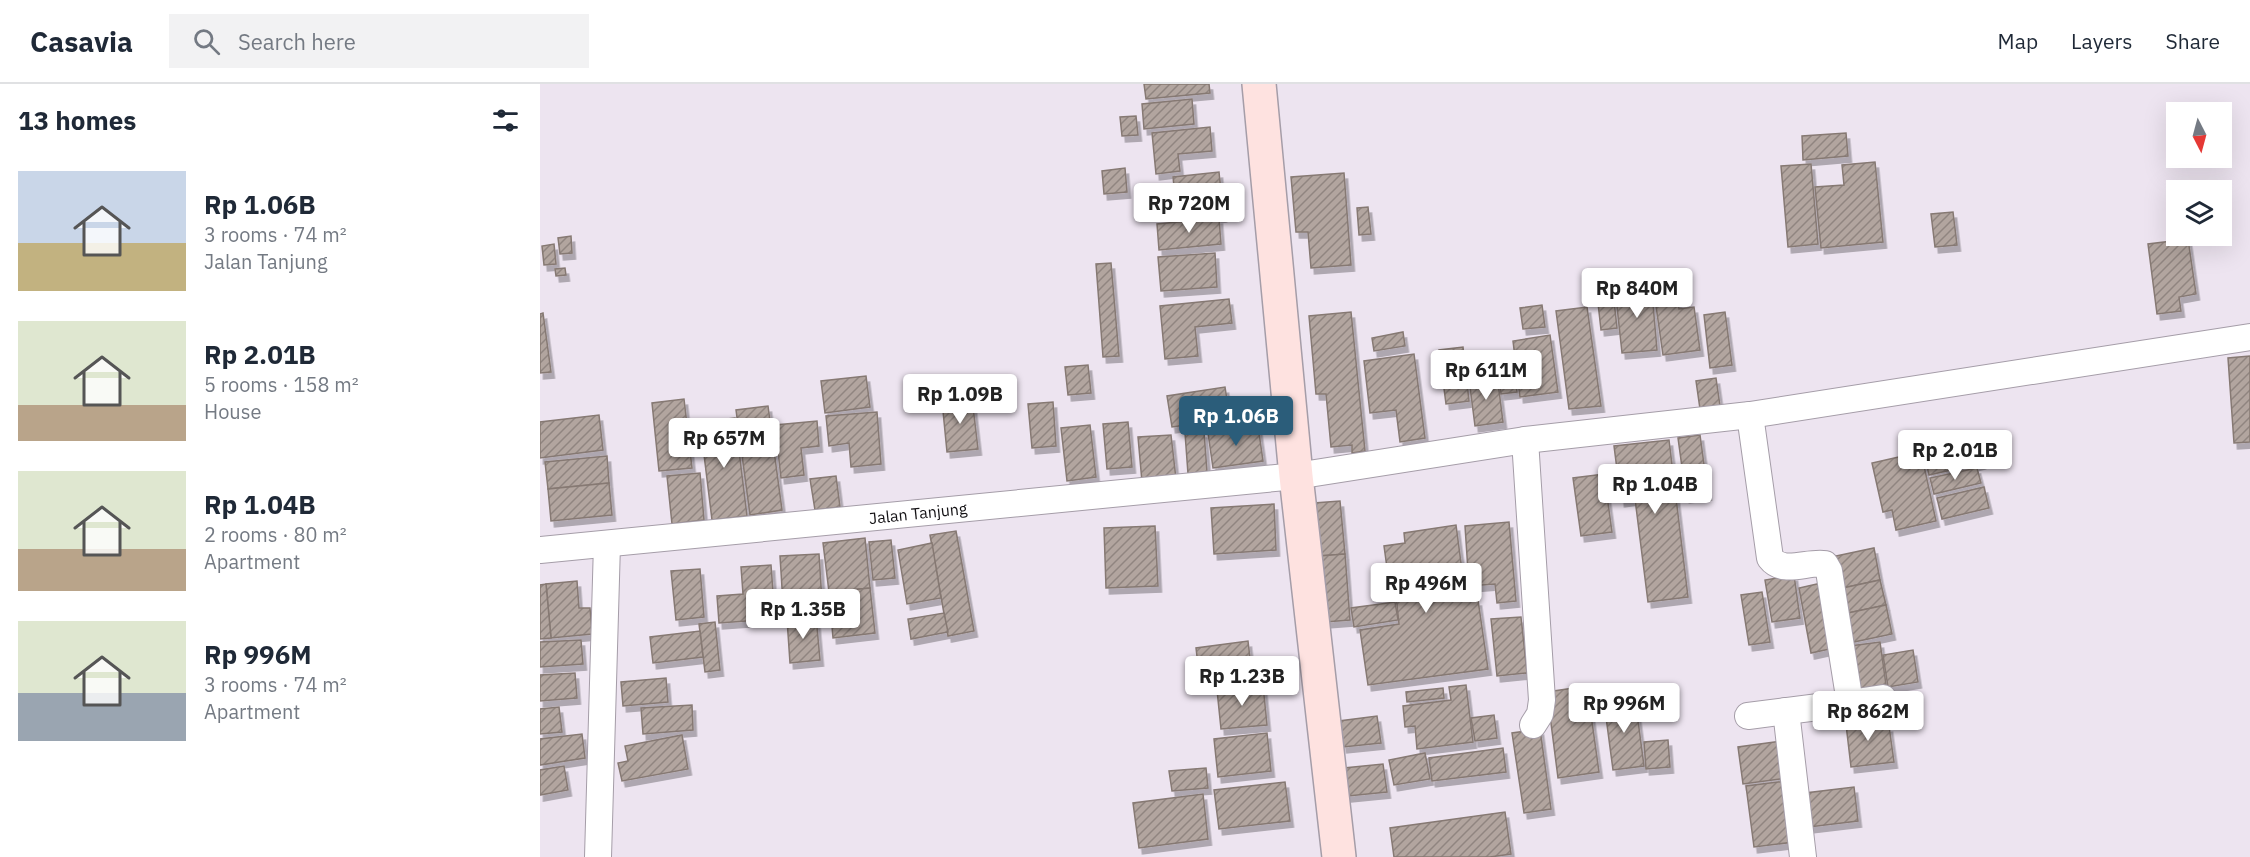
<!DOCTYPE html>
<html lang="en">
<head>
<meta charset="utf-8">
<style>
	:root { --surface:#fff; --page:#f2f2f3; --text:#1f2937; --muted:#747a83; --line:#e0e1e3; --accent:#2b5d7a }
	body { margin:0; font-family:"IBM Plex Sans",sans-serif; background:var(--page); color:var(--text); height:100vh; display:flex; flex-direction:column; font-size:22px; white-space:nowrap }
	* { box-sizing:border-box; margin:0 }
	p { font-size:20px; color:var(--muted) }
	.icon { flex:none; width:33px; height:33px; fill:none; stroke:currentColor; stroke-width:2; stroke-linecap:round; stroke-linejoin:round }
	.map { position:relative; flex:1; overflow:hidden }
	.panel { display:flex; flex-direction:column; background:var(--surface); width:540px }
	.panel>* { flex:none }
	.needle { width:39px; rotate:174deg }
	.controls { position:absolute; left:1626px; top:18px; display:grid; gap:12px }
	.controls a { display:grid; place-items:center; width:66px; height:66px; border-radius:0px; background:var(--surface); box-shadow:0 6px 24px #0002; font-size:30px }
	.price { position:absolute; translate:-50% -51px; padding:0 14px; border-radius:6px; background:#fff; color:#222; font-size:20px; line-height:39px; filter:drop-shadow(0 2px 3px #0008) }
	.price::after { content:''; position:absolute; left:50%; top:36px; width:18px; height:14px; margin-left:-9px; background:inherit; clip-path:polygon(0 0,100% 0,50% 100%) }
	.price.current { background:var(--accent); color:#fff }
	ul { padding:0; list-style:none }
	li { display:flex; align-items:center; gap:18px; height:150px; padding:0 18px }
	li span { display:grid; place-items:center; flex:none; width:168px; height:120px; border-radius:0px; color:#555 }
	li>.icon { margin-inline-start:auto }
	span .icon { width:72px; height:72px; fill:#fffc; stroke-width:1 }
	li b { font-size:26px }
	h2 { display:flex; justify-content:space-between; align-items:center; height:72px; padding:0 18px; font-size:26px }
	header { display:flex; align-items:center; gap:36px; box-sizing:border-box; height:84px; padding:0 30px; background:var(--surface); border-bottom:2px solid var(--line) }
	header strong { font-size:28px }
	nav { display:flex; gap:33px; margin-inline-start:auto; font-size:21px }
	.search { width:420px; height:54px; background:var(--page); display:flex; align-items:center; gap:15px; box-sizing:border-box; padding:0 21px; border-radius:0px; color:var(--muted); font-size:22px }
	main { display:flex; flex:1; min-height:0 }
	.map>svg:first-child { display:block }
</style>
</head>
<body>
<header>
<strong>Casavia</strong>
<div class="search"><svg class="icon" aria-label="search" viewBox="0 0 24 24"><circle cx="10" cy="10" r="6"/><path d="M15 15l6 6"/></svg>Search here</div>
<nav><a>Map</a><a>Layers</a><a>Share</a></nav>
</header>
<main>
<section class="panel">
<h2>13 homes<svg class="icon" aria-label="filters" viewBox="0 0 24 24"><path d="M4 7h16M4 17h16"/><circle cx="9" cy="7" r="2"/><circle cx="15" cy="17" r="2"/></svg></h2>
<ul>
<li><span style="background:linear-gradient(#c9d6e8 60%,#c2b280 0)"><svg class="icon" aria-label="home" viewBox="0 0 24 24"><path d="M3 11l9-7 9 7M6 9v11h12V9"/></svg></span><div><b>Rp 1.06B</b><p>3 rooms · 74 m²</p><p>Jalan Tanjung</p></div></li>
<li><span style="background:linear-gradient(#dfe7d0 70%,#b9a48a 0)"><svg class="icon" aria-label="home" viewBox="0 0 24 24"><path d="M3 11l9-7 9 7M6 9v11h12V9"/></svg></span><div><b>Rp 2.01B</b><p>5 rooms · 158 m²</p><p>House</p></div></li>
<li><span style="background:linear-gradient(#dfe7d0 65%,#b9a48a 0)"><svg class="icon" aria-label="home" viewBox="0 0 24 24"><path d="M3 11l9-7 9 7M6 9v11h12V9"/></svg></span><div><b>Rp 1.04B</b><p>2 rooms · 80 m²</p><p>Apartment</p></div></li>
<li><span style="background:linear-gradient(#dfe7d0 60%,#9aa5b1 0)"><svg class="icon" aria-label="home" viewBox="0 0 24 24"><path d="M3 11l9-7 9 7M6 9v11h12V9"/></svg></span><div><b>Rp 996M</b><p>3 rooms · 74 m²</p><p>Apartment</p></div></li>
</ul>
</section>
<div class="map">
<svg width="1710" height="773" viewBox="0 0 1710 773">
	<defs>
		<pattern id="building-hatch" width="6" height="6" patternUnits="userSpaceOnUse" patternTransform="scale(1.5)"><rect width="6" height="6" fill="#b2a59f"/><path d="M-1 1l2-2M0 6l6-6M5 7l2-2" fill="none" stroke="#908580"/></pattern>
		<filter id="shadow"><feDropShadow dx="3.5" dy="6" stdDeviation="0" flood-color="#0004"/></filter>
	</defs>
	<rect width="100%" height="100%" fill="#ede4f0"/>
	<g fill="url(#building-hatch)" stroke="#867973" stroke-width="1.5" filter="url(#shadow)">
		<path d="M604,0H669L670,9L606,15Z"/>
		<path d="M652,15L654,40L604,45L602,20Z"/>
		<path d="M596,32L598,51L582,52L580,33Z"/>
		<path d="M670,43L672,67L638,70L640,87L616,90L612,49Z"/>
		<path d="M1306,49L1308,72L1263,76L1262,52Z"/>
		<path d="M1335,78L1343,158L1281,164L1275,103L1304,101L1302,81Z"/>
		<path d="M1271,80L1278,160L1248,163L1241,82Z"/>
		<path d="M585,84L587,108L564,110L562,87Z"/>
		<path d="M679,88L682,117L636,121L633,93Z"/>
		<path d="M804,89L811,181L771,184L768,148H756L751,93Z"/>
		<path d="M681,119L683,132L641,136L639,123Z"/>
		<path d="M828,123L831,150L819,151L817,124Z"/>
		<path d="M1413,128L1417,161L1395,163L1391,130Z"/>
		<path d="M679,134L681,160L619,166L617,140Z"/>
		<path d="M31,152L32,169L20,170L18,154Z"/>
		<path d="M1648,155L1656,210L1639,213L1641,227L1617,230L1608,160Z"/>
		<path d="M14,160L16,180L4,181L2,162Z"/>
		<path d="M675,169L677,203L621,207L618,173Z"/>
		<path d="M571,179L579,272L563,273L556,180Z"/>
		<path d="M25,184L26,191L16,192L15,185Z"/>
		<path d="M1135,191L1139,225L1154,223L1160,266L1123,271L1112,194Z"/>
		<path d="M1111,197L1117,266L1082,269L1076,213L1093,211L1092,199Z"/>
		<path d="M689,215L692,239L655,243L658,272L625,275L620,222Z"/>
		<path d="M1074,217L1077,244L1061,246L1058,219Z"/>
		<path d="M1002,221L1005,243L983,245L980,224Z"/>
		<path d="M1047,223L1061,322L1029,325L1016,227Z"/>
		<path d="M811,228L825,367L812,369V361L791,363L786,310H776L769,232Z"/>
		<path d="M1185,228L1192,281L1170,284L1164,231Z"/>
		<path d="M3,229L11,288L0,289V230Z"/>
		<path d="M863,248L865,262L834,267L832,254Z"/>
		<path d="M1010,251L1018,308L980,313L973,257Z"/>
		<path d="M923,263L929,317L906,320L899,266Z"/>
		<path d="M874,270L885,354L860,358L856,326L830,329L824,277Z"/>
		<path d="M1710,272V358L1694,359L1688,274Z"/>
		<path d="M973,278L977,308L961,310L957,280Z"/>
		<path d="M548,281L551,309L528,311L525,283Z"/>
		<path d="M957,291L963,338L935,342L929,295Z"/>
		<path d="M326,292L330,323L285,329L281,297Z"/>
		<path d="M1176,294L1180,322L1160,325L1156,297Z"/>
		<path d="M685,303L690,335L632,343L627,312Z"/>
		<path d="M432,314L438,365L407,368L402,317Z"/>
		<path d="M144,315L152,384L119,387L112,319Z"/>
		<path d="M513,318L516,362L492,364L488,320Z"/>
		<path d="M228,322L242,426L210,431L196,326Z"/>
		<path d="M337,328L341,380L311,383L309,359L289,362L286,332Z"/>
		<path d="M59,331L63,366L0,374V338Z"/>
		<path d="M195,334L207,432L172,436L160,338Z"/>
		<path d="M277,337L279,362L261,364L264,391L241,394L235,341Z"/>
		<path d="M588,338L592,383L567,385L563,340Z"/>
		<path d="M550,341L556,393L527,397L521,344Z"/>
		<path d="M718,342L723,377L673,384L668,349Z"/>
		<path d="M664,348L667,388L648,390L645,349Z"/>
		<path d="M631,351L636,395L602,398L598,353Z"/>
		<path d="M1160,351L1168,410L1146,413L1138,354Z"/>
		<path d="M1436,353L1442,379L1389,391L1383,366Z"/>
		<path d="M1129,356L1148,513L1108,518L1095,415L1081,417L1074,362Z"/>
		<path d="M1381,368L1396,437L1356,446L1352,426L1343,428L1332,379Z"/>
		<path d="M67,372L69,399L8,405L5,378Z"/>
		<path d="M1437,384L1441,399L1394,410L1390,394Z"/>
		<path d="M160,389L164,436L132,440L127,392Z"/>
		<path d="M1064,390L1072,448L1041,452L1033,394Z"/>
		<path d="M296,392L300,423L275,426L270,395Z"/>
		<path d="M69,399L72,431L11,437L8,405Z"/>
		<path d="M1444,403L1449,424L1402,435L1397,414Z"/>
		<path d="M800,417L805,470L779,472L774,419Z"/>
		<path d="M734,420L736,466L674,470L671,424Z"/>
		<path d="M969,438L976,517L957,519L955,500L929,502L925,442Z"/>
		<path d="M916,441L926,517L938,516L948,585L828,601L820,546L859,540L856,512L851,513L844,462L865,459L864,449Z"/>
		<path d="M615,442L618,502L566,504L564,444Z"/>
		<path d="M416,447L434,547L408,552L390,451Z"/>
		<path d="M325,454L330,504L289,508L283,459Z"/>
		<path d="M351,456L355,494L333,496L329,458Z"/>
		<path d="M392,459L401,514L367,520L358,466Z"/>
		<path d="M1334,464L1340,496L1298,505L1291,473Z"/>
		<path d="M279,470L282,518L243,520L240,472Z"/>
		<path d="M805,470L810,536L785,538L779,472Z"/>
		<path d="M231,481L235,535L179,539L177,512L203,510L201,483Z"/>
		<path d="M160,485L164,533L136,536L131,487Z"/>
		<path d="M1254,491L1260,534L1232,538L1225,496Z"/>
		<path d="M1340,496L1346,521L1303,530L1298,505Z"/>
		<path d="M37,497L39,524H50L52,550L11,554L6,500Z"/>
		<path d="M1286,498L1299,563L1271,569L1259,504Z"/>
		<path d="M6,500L11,554L0,555V501Z"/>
		<path d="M330,504L335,549L293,554L289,508Z"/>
		<path d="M1222,508L1230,558L1209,561L1201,511Z"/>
		<path d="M855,518L858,536L814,543L811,524Z"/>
		<path d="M1346,521L1352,550L1309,559L1303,530Z"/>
		<path d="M404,529L408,548L371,555L368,535Z"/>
		<path d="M276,532L280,576L250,579L247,535Z"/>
		<path d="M981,533L987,589L957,592L951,535Z"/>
		<path d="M175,538L180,586L165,588L159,540Z"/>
		<path d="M160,547L163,573L113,579L110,553Z"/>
		<path d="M41,556L43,580L0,583V558Z"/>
		<path d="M708,557L712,592L660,598L656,564Z"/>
		<path d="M1340,558L1347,608L1317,613L1310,562Z"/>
		<path d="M1373,566L1378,598L1348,603L1343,571Z"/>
		<path d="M35,589L37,614L0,617V591Z"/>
		<path d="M126,594L128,618L83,622L81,598Z"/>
		<path d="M723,601L727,641L681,645L677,606Z"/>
		<path d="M926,601L933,658L877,665L875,642L865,643L863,622L911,616L909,603Z"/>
		<path d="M1047,602L1059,688L1018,694L1007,608Z"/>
		<path d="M903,604L904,614L867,618L866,608Z"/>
		<path d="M1095,614L1104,682L1073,686L1064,618Z"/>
		<path d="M152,621L153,646L103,650L101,624Z"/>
		<path d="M19,623L22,648L0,650V625Z"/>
		<path d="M1329,629L1331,645L1349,642L1354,678L1311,683L1305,632Z"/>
		<path d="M954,631L957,654L935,657L931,634Z"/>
		<path d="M837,632L841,659L803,663L799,637Z"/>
		<path d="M1000,645L1011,725L984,729L972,649Z"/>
		<path d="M727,649L731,687L678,693L674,655Z"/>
		<path d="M42,650L45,674L0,681V655Z"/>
		<path d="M142,651L148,685L82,697L78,679L88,677L85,662Z"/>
		<path d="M1128,656L1130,683L1106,685L1104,658Z"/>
		<path d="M1242,657L1247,694L1203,700L1198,663Z"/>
		<path d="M963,664L966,688L892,697L889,674Z"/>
		<path d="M885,669L890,695L854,701L849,676Z"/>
		<path d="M843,680L847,708L798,713L794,685Z"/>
		<path d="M24,682L28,706L0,711V686Z"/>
		<path d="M666,684L668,704L632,707L629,687Z"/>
		<path d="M1247,697L1254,758L1214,763L1206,702Z"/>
		<path d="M745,698L750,737L679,745L674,706Z"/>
		<path d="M1314,703L1318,737L1269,743L1265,709Z"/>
		<path d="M663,710L668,755L599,764L593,719Z"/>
		<path d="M965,728L971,770L950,773H854L850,744Z"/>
	</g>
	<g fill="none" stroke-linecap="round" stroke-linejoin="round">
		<g stroke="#a59da8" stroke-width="28">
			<g id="street">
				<path d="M985,356L1002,616L1000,630L993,641"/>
				<path d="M0,466L756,392L985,356L1210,331L1710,253"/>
				<path d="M1310,619L1343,614"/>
				<path d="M1246,627L1263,773"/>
				<path d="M1208,632L1310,619L1289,487L1285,480C1267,477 1243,491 1230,474L1210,331"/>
				<path d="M58,773L67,460"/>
			</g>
		</g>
		<g stroke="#a59da8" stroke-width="36">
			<path id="secondary" d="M719,0L756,392L799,773"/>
		</g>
		<use href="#street" stroke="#fff" stroke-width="26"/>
		<use href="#secondary" stroke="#fee2e0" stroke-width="33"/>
	</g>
	<g text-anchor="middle" stroke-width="4.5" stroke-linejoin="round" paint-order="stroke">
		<g font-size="16" fill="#141215" stroke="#fff">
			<text transform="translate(378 429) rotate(-6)" y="6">Jalan Tanjung</text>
		</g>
	</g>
</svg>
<div class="controls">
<a><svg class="needle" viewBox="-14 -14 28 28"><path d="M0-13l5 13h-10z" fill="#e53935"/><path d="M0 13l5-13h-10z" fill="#747a83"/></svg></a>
<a><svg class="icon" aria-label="layers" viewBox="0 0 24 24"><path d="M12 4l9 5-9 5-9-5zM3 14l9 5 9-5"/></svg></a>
</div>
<b class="price" style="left:649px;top:150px">Rp 720M</b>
<b class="price" style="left:1097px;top:235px">Rp 840M</b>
<b class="price" style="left:946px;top:317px">Rp 611M</b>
<b class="price" style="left:420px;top:341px">Rp 1.09B</b>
<b class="price current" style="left:696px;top:363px">Rp 1.06B</b>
<b class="price" style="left:184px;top:385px">Rp 657M</b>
<b class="price" style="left:1415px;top:397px">Rp 2.01B</b>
<b class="price" style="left:1115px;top:431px">Rp 1.04B</b>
<b class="price" style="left:886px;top:530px">Rp 496M</b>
<b class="price" style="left:263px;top:556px">Rp 1.35B</b>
<b class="price" style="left:702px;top:623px">Rp 1.23B</b>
<b class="price" style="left:1084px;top:650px">Rp 996M</b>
<b class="price" style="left:1328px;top:658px">Rp 862M</b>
</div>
</main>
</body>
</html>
